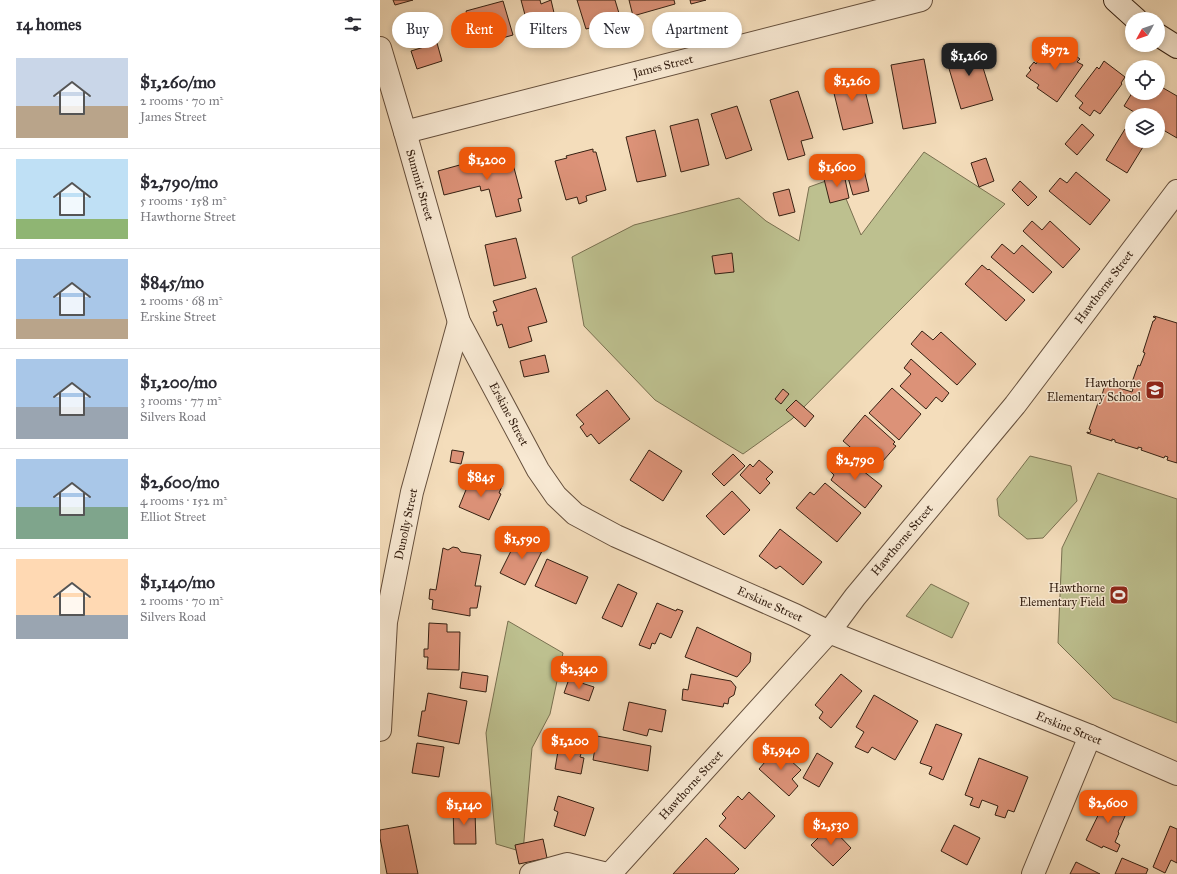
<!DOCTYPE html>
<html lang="en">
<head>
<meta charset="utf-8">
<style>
	:root { --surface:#fff; --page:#f2f2f3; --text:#2b2b33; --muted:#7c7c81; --line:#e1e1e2; --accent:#ea580c }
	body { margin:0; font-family:"IM FELL Great Primer",serif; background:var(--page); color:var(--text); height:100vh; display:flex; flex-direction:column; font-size:15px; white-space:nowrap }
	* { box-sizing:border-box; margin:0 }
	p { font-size:13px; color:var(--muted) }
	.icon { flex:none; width:22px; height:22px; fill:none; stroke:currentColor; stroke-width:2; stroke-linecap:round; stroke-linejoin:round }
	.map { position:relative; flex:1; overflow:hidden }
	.panel { display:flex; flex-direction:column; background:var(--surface); width:380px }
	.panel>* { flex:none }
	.guide { position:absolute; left:12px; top:12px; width:380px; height:36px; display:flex; gap:8px }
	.needle { width:26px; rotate:230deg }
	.controls { position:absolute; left:745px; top:12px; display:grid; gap:8px }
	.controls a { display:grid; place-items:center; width:40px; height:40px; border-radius:50%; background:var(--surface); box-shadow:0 2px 6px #0003; font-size:20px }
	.price { position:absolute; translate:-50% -34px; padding:0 9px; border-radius:8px; background:var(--accent); color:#fff; font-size:13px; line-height:26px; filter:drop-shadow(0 1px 2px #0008) }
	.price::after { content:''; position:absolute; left:50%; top:24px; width:12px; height:9px; margin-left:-6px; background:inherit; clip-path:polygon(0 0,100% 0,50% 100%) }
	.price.active { background:#222; color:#fff }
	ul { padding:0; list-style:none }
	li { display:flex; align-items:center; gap:12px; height:100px; padding:0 16px }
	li+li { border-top:1px solid var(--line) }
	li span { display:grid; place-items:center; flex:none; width:112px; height:80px; border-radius:0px; color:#555 }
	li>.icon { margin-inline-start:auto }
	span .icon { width:48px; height:48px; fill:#fffc; stroke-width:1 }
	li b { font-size:17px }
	h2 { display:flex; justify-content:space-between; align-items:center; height:48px; padding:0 16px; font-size:17px }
	.pill { padding:0 14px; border-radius:18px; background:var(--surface); box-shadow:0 2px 6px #0003; font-size:14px; line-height:36px }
	.pill.active { background:var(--accent); color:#fff }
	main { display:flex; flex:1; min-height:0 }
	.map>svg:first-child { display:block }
</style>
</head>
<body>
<main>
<section class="panel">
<h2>14 homes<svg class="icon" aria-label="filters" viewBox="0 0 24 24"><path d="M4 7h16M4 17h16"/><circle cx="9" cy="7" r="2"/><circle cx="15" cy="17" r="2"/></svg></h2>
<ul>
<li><span style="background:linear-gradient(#c9d6e8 60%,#b9a48a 0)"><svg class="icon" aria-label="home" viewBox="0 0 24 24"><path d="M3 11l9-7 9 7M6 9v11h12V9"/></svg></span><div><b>$1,260/mo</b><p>2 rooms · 70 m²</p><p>James Street</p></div></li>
<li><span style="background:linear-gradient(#bfe0f5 75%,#8fb573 0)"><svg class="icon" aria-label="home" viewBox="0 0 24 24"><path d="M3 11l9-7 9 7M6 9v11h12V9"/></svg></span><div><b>$2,790/mo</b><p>5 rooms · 158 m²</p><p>Hawthorne Street</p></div></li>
<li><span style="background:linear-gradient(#a9c7e8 75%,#b9a48a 0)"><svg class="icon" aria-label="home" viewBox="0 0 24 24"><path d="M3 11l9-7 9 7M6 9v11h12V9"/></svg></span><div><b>$845/mo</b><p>2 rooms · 68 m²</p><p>Erskine Street</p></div></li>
<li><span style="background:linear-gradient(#a9c7e8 60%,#9aa5b1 0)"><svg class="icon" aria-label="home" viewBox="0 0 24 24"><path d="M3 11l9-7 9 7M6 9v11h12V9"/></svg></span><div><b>$1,200/mo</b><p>3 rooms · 77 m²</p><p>Silvers Road</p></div></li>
<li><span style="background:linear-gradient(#a9c7e8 60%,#7fa58c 0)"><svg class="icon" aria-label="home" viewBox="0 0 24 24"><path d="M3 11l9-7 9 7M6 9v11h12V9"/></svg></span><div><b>$2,600/mo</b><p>4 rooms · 152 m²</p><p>Elliot Street</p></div></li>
<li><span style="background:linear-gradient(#ffd9b3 70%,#9aa5b1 0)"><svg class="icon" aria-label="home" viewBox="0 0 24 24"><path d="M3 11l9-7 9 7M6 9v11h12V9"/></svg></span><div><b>$1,140/mo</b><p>2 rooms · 70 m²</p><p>Silvers Road</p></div></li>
</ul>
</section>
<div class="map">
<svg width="797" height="874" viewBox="0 0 797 874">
	<rect width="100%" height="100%" fill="#f4ddbb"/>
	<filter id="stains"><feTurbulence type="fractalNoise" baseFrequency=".005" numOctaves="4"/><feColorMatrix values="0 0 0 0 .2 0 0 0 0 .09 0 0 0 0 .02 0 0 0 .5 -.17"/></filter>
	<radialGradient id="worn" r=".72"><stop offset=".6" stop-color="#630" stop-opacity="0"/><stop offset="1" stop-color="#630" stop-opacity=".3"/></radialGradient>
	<g fill="#bdc08f" stroke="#797050">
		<path d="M544,152L625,204L412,419L363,454L275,400L204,326L192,257L254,225L359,198L386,221L419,241L429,187L457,177L481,235Z"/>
		<path d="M650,456L691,466L697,501L663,538L647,539L619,516L617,499Z"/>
		<path d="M718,473L797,499V723L733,698L678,643L682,548Z"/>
		<path d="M551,584L589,603L572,638L526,616Z"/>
		<path d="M128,621L183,653L170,714L152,748L143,852L116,844L106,733Z"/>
	</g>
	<g fill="#dc9278" stroke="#352012">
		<path d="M13,0H33L15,5Z"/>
		<path d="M141,0H160L161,4L171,0L179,34L176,35L172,40L167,41L162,38L152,41Z"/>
		<path d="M197,0H235L241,20L206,29Z"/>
		<path d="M249,0H294L295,4L253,16Z"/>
		<path d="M310,0H326L311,4Z"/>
		<path d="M123,1L133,35L108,42L106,37L94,40L86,11Z"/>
		<path d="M677,42L700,59L697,62L703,65L677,102L657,88L659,85L646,76L651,70L649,68L654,62L656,64L670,43L674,46Z"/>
		<path d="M57,43L62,61L37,69L31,51Z"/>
		<path d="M596,45L613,100L581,109L565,55Z"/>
		<path d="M544,59L556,123L523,129L511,65Z"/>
		<path d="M724,61L745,77L741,83L742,84L720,114L714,110L710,116L699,108L703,103L695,96L717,67L719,69Z"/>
		<path d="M481,74L493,123L463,130L451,81Z"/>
		<path d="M778,85L797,96V138L778,127V115H759L744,106L752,93H778Z"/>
		<path d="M418,91L433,138L421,141L425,155L408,160L390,100Z"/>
		<path d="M357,106L372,150L346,159L331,114Z"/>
		<path d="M318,119L329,165L301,172L290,126Z"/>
		<path d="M702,124L714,135L697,155L685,144Z"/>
		<path d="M745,129L752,133V141L766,142L747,173L726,160Z"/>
		<path d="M275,130L286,176L257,182L246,137Z"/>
		<path d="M129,149L142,198L138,199L141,211L116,217L109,189L101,191L100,186L64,195L58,171L94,161L93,159Z"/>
		<path d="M213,149V152H216L226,190L206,196L207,201L199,204L197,197L186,200L175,161L187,158L186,156Z"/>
		<path d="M606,158L614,181L599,187L591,163Z"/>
		<path d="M484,170L489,191L473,195L467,174Z"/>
		<path d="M696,172L730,200L710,225L669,191L680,178L687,183Z"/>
		<path d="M464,174L469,198L450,203L444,179Z"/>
		<path d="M640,181L657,197L648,206L632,190Z"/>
		<path d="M409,189L415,212L399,216L393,193Z"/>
		<path d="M652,221L662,230L670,221L700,249L683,268L643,231Z"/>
		<path d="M136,238L146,278L114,286L105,245Z"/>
		<path d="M622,244L634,254L642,245L672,272L653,293L611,257Z"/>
		<path d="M352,253L354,272L335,274L332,256Z"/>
		<path d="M602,265L608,270L609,269L645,300L626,321L585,284Z"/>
		<path d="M156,288L167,322L148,327L152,341L129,348L122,324L117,326L113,312L117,311L113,301Z"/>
		<path d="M774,316L797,323V463L787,460L788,457L785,456L784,458L761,450L762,448L758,447V449L735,442V440L732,439V441L707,433V432L710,433L711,430L709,429L720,397L721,398L725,385L723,383L752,392L753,389L750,388L758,365L760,366L765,353L763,352L773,321H774L776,318L773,317Z"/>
		<path d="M542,331L553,340L561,332L596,364L577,385L531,344Z"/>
		<path d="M165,355L169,372L144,377L140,361Z"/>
		<path d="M531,359L569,393L562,402L556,397L546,409L520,386L531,374L524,368Z"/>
		<path d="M512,388L541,414L519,440L489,413Z"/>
		<path d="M403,389L409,394L401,404L395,399Z"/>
		<path d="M227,390L250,419L219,444L211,434L207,437L200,427L204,424L196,415Z"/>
		<path d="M416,400L434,416L425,427L406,410Z"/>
		<path d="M485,415L515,442L513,444L516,446L496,469L463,441Z"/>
		<path d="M72,450L84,452L81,464L70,462Z"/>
		<path d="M269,450L302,471L283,501L250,480Z"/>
		<path d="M353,454L365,466L344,486L332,474Z"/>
		<path d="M463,455L502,486L485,508L451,480L454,475L450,471Z"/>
		<path d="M379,460L393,472L386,479L390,483L380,494L360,475L370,464L373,467Z"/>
		<path d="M104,478L122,486L119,493L121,494L109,520L79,507L90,480L101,485Z"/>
		<path d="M445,483L481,513L457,542L416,508L430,492L434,495Z"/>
		<path d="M352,491L370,510L344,535L326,516Z"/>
		<path d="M400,529L442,562L423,585L400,566L396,569L379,556Z"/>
		<path d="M139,535L164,547L145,585L120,573Z"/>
		<path d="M73,547L78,548L81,552L101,555L95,586H101L97,608H90V616L52,609L53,600L49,599L50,589L56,590L63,548L68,550Z"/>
		<path d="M167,559L208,577L196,604L155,586Z"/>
		<path d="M238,584L257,593L242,627L222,618Z"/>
		<path d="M277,603L296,611L297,609L303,611L291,638L280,633L275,644L272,643L270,649L259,645Z"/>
		<path d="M49,623L67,624V632H80L79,670L47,669L48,657H44V649H48Z"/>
		<path d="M317,627L371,653L370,662L357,677L305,657Z"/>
		<path d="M82,672L108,676L106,692L80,688Z"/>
		<path d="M311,674L351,681L356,687L354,695L349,698L348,704L344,703L343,707L302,700L303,689L308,690Z"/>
		<path d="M461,674L482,691L451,728L439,718L443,712L435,705Z"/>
		<path d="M189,679L214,687L209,701L184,693Z"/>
		<path d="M48,693L87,701L79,744L38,736L42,711H45Z"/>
		<path d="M494,695L538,721L515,760L492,747L488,753L475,747L484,732L476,727Z"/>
		<path d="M249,702L286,710L282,732L269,729L267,736L243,730Z"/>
		<path d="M556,724L582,734L563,780L549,774L552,767L540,763Z"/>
		<path d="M217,736L271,746L268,771L213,760Z"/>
		<path d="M37,743L64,747L59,777L32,773Z"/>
		<path d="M397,748L421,770L412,779L418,786L409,796L379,769Z"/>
		<path d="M186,750L202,751L200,757L204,758L201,774L175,769L178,751L185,753Z"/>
		<path d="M437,753L453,763L439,787L423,778Z"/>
		<path d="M599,758L648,777L634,812L628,810L625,818L615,815L618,806L602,800L599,808L590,805L593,798L585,795Z"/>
		<path d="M730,791L738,795L736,801L749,807L738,832L739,833L735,842L740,845L737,852L723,846L722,848L706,840Z"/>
		<path d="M369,792L395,816L365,849L339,826L346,818L342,814L358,796L362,800Z"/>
		<path d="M178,796L214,808L205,836L174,826L178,812L174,810Z"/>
		<path d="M84,805V811H95L96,844H74L73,806Z"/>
		<path d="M28,825L38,874H7L0,838V830Z"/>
		<path d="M574,825L600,838L587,865L561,851Z"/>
		<path d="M450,826L471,848L453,866L431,845Z"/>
		<path d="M790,826L797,829V863L791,860L785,873L773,867Z"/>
		<path d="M326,838L359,869L354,874H293Z"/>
		<path d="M163,839L167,858L139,864L135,845Z"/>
		<path d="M742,858L768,869L766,874H735Z"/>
		<path d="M696,862L720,874H690Z"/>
	</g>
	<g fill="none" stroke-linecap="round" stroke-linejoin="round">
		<g stroke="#654f3c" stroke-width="24">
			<g id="minor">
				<path d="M0,48L25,132L79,322L158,470L176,496L195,514L236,536L415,615L449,632L710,736L797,774"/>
				<path d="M25,132L541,0"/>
				<path d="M0,730L6,622L32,492L79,322"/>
				<path d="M151,874L187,864L227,874"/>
				<path d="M653,874L710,736"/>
			</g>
		</g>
		<g stroke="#654f3c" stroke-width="24">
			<path id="tertiary" d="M230,874L449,632L475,597L635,405L797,191"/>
		</g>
		<g stroke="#352012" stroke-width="24">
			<g id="secondary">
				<path d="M735,0L756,19"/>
				<path d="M778,35L797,47"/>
			</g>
		</g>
		<use href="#minor" stroke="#f8e9d3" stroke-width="22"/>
		<use href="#tertiary" stroke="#f8e9d3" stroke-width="22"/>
		<use href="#secondary" stroke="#f8e9d3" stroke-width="22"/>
	</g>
	<defs>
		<g id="school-square" transform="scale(1)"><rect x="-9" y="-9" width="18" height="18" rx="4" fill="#8f2418" stroke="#f8e9d3"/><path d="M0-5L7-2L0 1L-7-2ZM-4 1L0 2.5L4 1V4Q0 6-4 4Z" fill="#fff"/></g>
		<g id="stadium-square" transform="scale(1)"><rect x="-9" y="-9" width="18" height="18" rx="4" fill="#8f2418" stroke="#f8e9d3"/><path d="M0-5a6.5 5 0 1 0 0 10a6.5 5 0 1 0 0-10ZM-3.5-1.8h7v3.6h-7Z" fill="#fff"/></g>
	</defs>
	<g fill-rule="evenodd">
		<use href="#school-square" x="775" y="390"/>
		<use href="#stadium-square" x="739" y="595"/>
	</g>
	<g text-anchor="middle" stroke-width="3" stroke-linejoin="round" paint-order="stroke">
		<g font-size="12" fill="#352012" stroke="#f8e9d3">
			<text transform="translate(283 66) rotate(-14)" y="4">James Street</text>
			<text transform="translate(40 185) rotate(74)" y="4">Summit Street</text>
			<text transform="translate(724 287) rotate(-53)" y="4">Hawthorne Street</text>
			<text transform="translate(129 414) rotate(62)" y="4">Erskine Street</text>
			<text transform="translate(26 524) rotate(-78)" y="4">Dunolly Street</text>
			<text transform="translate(522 540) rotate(-50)" y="4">Hawthorne Street</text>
			<text transform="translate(390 604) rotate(24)" y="4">Erskine Street</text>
			<text transform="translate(689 728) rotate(22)" y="4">Erskine Street</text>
			<text transform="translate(311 785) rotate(-48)" y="4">Hawthorne Street</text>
		</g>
		<g font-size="12" fill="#352012" stroke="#f8e9d3" text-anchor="end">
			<text x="761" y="387">Hawthorne<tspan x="761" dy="14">Elementary School</tspan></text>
			<text x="725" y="592">Hawthorne<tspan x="725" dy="14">Elementary Field</tspan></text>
		</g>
	</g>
	<rect width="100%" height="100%" filter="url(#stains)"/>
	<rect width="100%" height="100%" fill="url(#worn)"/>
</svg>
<div class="controls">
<a><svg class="needle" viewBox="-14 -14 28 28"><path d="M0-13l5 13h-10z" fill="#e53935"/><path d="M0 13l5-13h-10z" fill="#7c7c81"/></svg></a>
<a><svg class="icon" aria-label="locate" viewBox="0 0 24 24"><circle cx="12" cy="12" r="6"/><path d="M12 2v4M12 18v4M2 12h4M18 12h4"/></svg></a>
<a><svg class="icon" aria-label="layers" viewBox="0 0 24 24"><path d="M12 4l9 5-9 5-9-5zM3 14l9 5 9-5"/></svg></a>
</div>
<b class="price" style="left:675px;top:71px">$972</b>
<b class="price active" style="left:589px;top:77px">$1,260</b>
<b class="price" style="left:472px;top:102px">$1,260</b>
<b class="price" style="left:107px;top:181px">$1,200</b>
<b class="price" style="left:457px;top:188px">$1,600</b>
<b class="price" style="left:475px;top:481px">$2,790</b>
<b class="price" style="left:101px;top:498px">$845</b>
<b class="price" style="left:142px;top:560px">$1,590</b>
<b class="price" style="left:199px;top:690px">$2,340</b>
<b class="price" style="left:190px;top:762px">$1,200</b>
<b class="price" style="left:401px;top:771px">$1,940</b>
<b class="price" style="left:728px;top:824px">$2,600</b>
<b class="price" style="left:84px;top:826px">$1,140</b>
<b class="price" style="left:451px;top:846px">$2,530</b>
<div class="guide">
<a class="pill">Buy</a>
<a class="pill active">Rent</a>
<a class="pill">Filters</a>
<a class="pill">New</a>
<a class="pill">Apartment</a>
</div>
</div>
</main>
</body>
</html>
